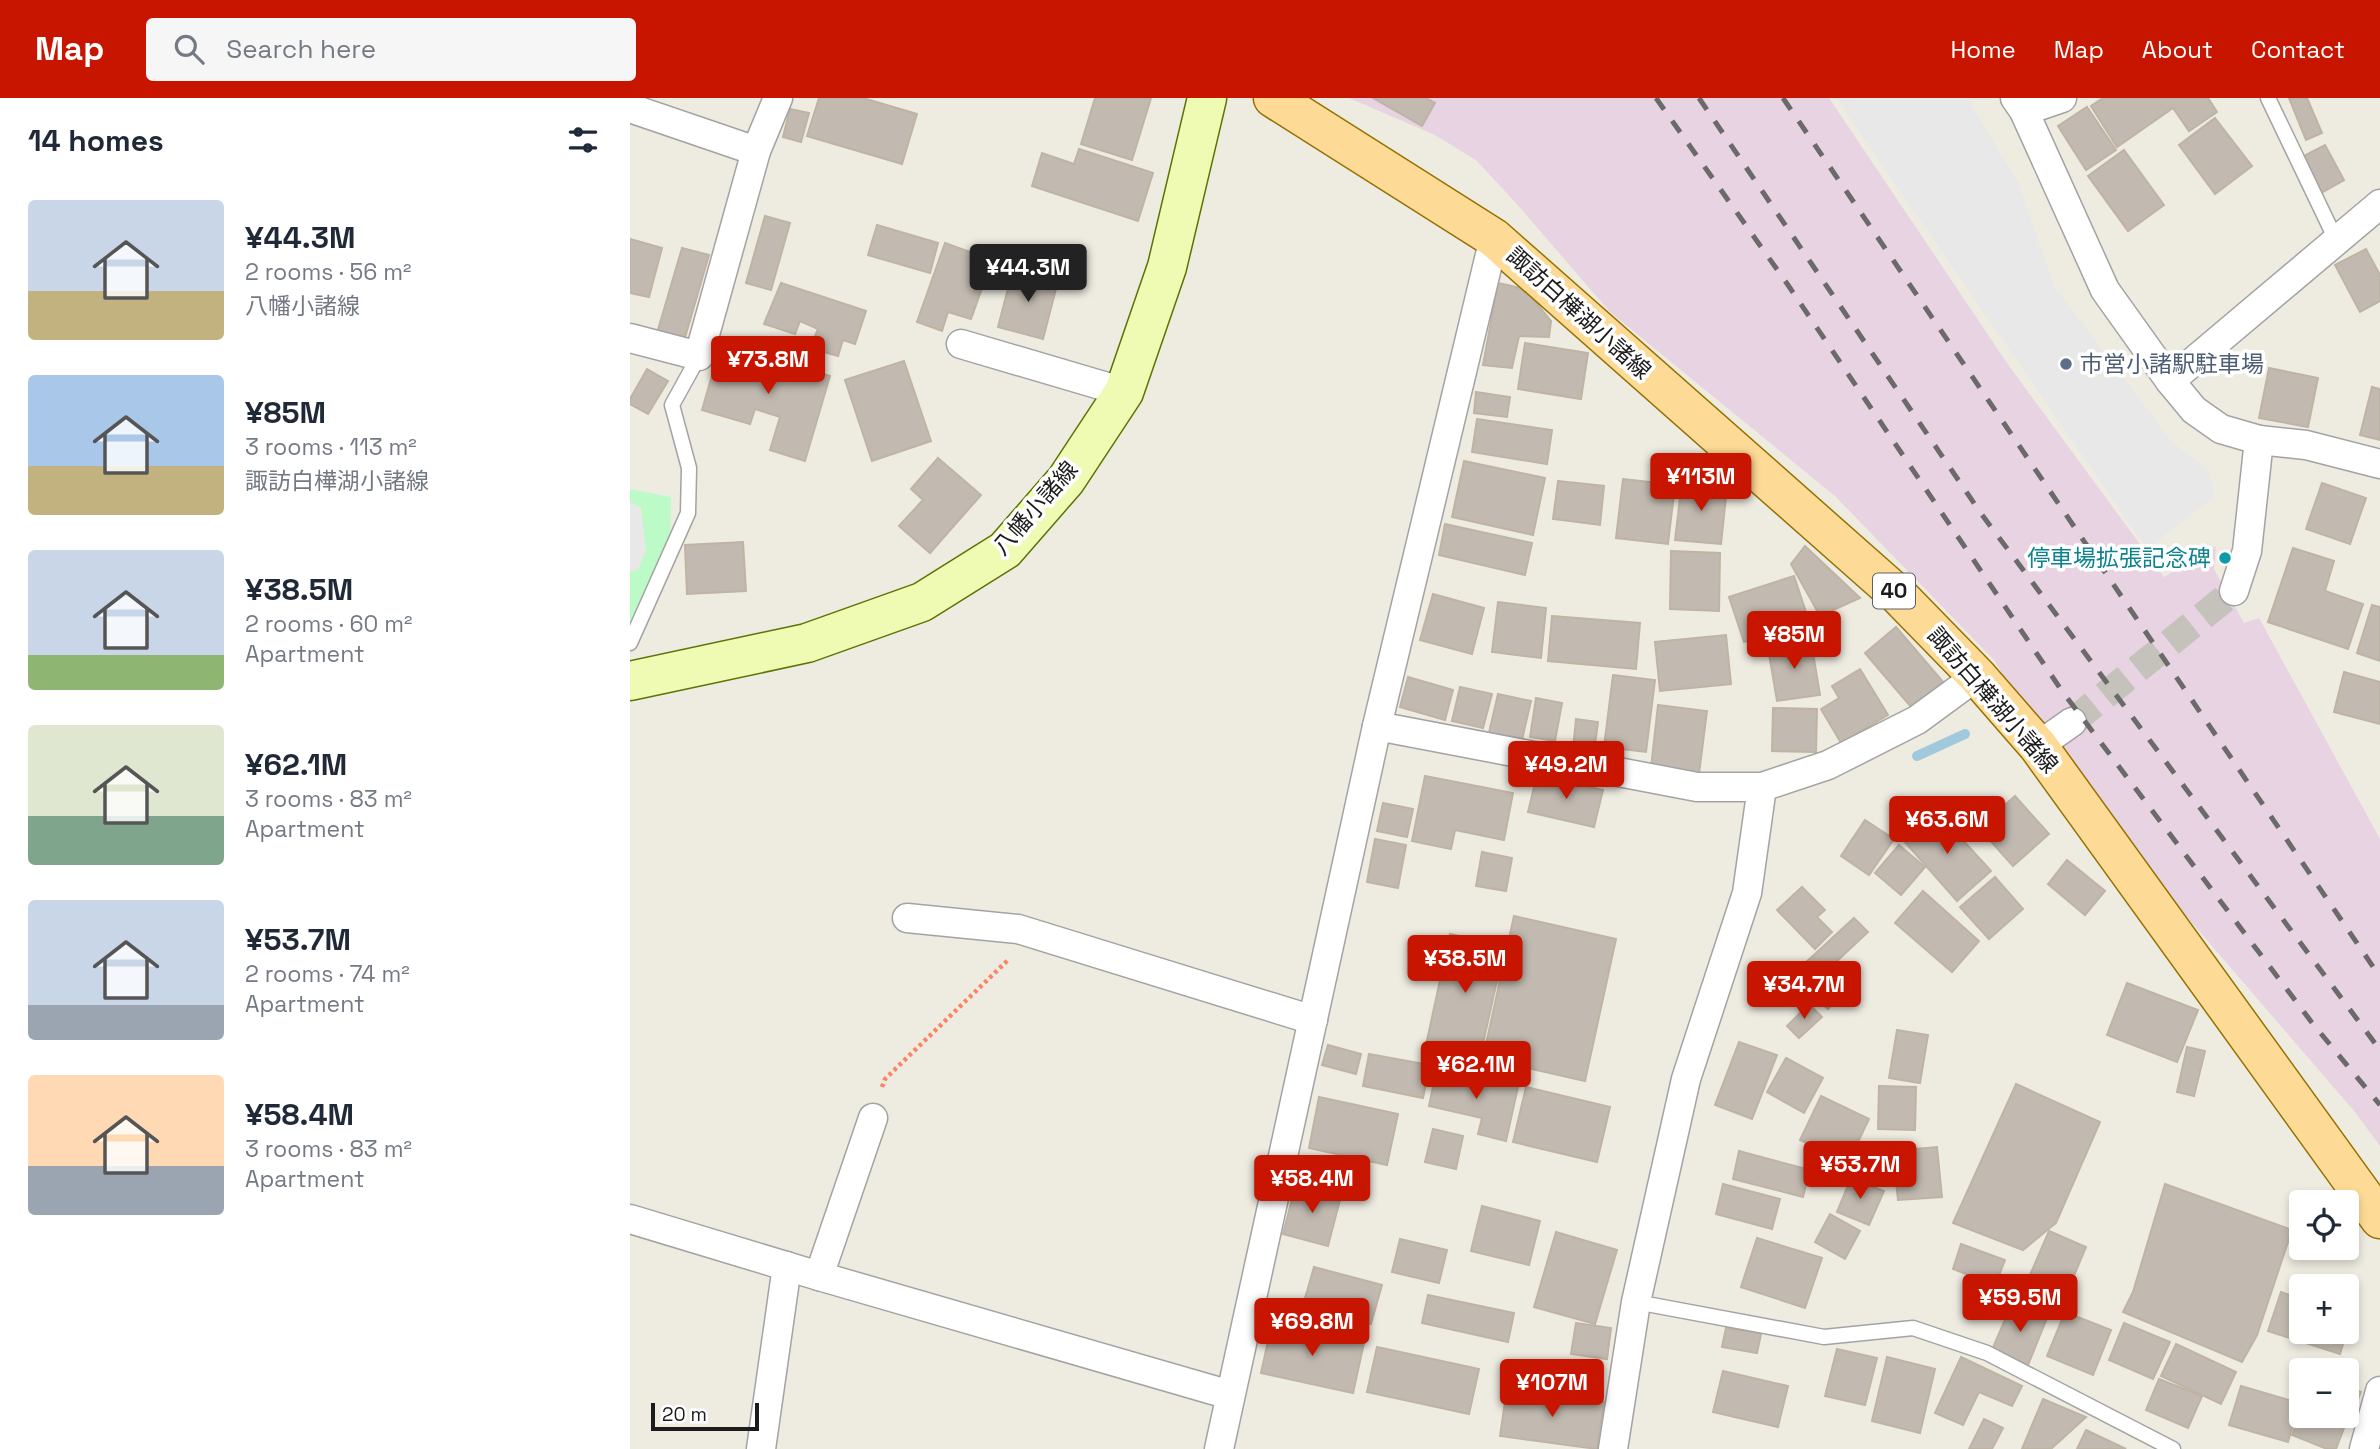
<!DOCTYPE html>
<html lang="en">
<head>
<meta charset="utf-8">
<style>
	:root { --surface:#fff; --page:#f6f6f7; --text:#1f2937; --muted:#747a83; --accent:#c81500 }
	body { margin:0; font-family:"Space Grotesk","Noto Sans JP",sans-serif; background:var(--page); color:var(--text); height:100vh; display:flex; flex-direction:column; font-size:26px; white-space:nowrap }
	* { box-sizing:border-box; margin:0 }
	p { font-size:23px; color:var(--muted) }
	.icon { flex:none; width:38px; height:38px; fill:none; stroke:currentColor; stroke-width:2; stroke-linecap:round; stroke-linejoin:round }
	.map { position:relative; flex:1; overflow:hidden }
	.drawer { display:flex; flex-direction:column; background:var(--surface); width:630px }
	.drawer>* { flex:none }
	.controls { position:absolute; left:1659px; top:1092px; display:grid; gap:14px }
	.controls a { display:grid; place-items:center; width:70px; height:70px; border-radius:7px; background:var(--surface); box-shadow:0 4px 10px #0003; font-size:35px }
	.scale { position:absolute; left:21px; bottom:18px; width:108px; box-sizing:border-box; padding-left:7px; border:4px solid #1c1c1c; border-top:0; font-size:19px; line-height:24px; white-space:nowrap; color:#1c1c1c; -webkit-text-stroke:5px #fff; paint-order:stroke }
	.price { position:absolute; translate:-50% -60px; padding:0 16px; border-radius:7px; background:var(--accent); color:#fff; font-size:23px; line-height:46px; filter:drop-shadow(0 2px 4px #0008) }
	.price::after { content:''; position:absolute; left:50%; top:42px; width:21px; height:16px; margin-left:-10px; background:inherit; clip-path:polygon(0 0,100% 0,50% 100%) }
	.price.selected { background:#222; color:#fff }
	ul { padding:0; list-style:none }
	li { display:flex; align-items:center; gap:21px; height:175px; padding:0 28px }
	li span { display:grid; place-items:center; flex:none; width:196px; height:140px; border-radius:7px; color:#555 }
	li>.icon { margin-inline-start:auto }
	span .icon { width:84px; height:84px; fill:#fffc; stroke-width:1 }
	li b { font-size:30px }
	h2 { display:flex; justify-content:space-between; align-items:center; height:84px; padding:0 28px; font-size:30px }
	header { display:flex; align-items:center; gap:42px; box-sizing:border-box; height:98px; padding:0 35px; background:var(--accent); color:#fff }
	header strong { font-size:33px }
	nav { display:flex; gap:38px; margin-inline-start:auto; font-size:24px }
	.search { width:490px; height:63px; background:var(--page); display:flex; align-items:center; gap:18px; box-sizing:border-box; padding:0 24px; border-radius:7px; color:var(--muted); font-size:26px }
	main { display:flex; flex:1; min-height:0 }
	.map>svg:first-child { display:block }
</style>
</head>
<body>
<header>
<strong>Map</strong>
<div class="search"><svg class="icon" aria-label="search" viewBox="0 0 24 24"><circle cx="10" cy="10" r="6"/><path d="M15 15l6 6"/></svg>Search here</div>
<nav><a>Home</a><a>Map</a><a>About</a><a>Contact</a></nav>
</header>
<main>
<section class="drawer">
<h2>14 homes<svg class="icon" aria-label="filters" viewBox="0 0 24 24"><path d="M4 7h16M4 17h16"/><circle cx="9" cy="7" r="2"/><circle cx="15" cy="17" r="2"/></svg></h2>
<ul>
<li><span style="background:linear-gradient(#c9d6e8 65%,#c2b280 0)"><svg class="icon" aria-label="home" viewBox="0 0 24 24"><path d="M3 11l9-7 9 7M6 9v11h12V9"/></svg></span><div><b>¥44.3M</b><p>2 rooms · 56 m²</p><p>八幡小諸線</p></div></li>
<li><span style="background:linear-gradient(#a9c7e8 65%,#c2b280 0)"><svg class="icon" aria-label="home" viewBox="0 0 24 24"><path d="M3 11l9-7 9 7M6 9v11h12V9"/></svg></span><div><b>¥85M</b><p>3 rooms · 113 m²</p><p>諏訪白樺湖小諸線</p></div></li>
<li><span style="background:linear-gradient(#c9d6e8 75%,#8fb573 0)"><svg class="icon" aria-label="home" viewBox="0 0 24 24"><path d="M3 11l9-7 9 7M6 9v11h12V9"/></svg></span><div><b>¥38.5M</b><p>2 rooms · 60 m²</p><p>Apartment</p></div></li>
<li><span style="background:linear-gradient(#dfe7d0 65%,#7fa58c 0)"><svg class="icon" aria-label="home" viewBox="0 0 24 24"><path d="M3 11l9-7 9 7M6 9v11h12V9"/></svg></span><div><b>¥62.1M</b><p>3 rooms · 83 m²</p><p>Apartment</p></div></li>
<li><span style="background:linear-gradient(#c9d6e8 75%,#9aa5b1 0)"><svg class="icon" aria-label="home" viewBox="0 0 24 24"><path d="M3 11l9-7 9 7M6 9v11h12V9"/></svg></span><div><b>¥53.7M</b><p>2 rooms · 74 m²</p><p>Apartment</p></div></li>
<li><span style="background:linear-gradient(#ffd9b3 65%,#9aa5b1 0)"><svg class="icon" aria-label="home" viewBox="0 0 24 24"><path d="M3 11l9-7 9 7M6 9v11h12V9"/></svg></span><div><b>¥58.4M</b><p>3 rooms · 83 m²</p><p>Apartment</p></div></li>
</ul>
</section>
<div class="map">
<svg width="1750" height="1351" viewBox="0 0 1750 1351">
	<rect width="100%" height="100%" fill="#eeebe1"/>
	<path fill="#e7d3e1" d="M719,0H1199L1379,268L1534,479L1586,448L1584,471L1614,525L1629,520L1750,741V1048L1725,1014L1476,725L1400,625L1365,563L1205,398L980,214L886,105L846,62L805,37Z"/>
	<path fill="#bcfac7" d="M0,391L41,399L40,453L0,529Z"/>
	<g fill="#e8e8e8">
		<path d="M1206,0H1337L1388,84L1424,188L1542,344L1579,373L1584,399L1517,451Z"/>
		<path d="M0,404L11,410L16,452L8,472L0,473Z"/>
	</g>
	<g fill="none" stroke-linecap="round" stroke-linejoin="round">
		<path stroke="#a0c9dd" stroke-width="10" d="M1287,658L1335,636"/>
	</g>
	<g fill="#c2bab0" stroke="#bfb3a3" stroke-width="2">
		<path d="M189,0H233L287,16L272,66L177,38Z"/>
		<path d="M465,0H521L502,62L451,46Z"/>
		<path d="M743,0H796L805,5L792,28Z"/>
		<path d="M1473,0H1578L1587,14L1559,33L1543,10L1487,49L1461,8Z"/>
		<path d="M1659,0H1677L1692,35L1676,42Z"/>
		<path d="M1457,9L1486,52L1456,72L1428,28Z"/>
		<path d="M160,11L179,15L171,44L153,39Z"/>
		<path d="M1585,20L1622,68L1585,96L1549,47Z"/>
		<path d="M1695,47L1714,82L1691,95L1672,59Z"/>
		<path d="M449,51L523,75L508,123L402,88L412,55L444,66Z"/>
		<path d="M1494,52L1534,107L1498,133L1458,78Z"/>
		<path d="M135,118L160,125L141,192L116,185Z"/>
		<path d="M247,127L308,145L300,175L238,157Z"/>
		<path d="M0,141L32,150L19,199L0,195Z"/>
		<path d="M315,145L362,162L341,221L318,214L312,233L287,224Z"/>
		<path d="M52,150L79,157L54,243L27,235Z"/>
		<path d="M1736,151L1750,177V203L1730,214L1705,167Z"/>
		<path d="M383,171L428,183L413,241L368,229Z"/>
		<path d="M151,185L236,213L225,246L213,242L208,258L180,250L188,231L170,223L165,236L134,226Z"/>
		<path d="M868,185L895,191L921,223L919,239L889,238L882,270L853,267Z"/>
		<path d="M895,245L958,255L951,301L888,291Z"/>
		<path d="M91,246L200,278L175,363L140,352L150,319L125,311L120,326L72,312Z"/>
		<path d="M274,263L301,343L242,363L215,282Z"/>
		<path d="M1639,270L1688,280L1678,329L1629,320Z"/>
		<path d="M17,271L38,283L18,316L0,306V301Z"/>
		<path d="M1742,289L1750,291V342L1730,337Z"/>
		<path d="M846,294L880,299L877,319L844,315Z"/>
		<path d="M847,321L922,332L917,366L842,354Z"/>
		<path d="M308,360L351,397L300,455L269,428L293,402L281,391Z"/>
		<path d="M834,363L915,380L903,437L822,419Z"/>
		<path d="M993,381L1045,387L1038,446L986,440Z"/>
		<path d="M928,383L974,388L970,427L923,421Z"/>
		<path d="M1052,384L1097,389L1091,446L1045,442Z"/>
		<path d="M1692,385L1736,400L1720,446L1676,431Z"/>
		<path d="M815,426L902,445L895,477L809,457Z"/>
		<path d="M113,444L116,493L57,496L55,447Z"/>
		<path d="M1175,448L1230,500L1190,518L1161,466Z"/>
		<path d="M1663,450L1704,463L1695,493L1733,506L1718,551L1638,524Z"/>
		<path d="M1041,453L1090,455L1089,513L1040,511Z"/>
		<path d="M1164,478L1179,523L1114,544L1099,499Z"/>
		<path d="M803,496L854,510L842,556L790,542Z"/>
		<path d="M868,504L916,510L911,560L862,554Z"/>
		<path d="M1742,507L1750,509V563L1727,555Z"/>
		<path d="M922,518L1010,525L1006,571L918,563Z"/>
		<path d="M1266,529L1313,584L1282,610L1235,555Z"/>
		<path d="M1096,537L1101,586L1030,593L1025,544Z"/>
		<path d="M1181,543L1190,597L1147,603L1138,550Z"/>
		<path d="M1230,571L1258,617L1211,645L1191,611L1209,600L1202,588Z"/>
		<path d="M1714,574L1750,584V626L1704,614Z"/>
		<path d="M983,577L1025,582L1016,654L974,649Z"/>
		<path d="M778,579L823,592L815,622L770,609Z"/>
		<path d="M830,589L862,596L853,630L822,623Z"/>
		<path d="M868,596L901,603L891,646L858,639Z"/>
		<path d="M906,600L932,605L925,643L900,639Z"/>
		<path d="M1028,607L1077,613L1069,676L1021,670Z"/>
		<path d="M1143,610L1187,611L1186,654L1142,653Z"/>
		<path d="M946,621L968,624L964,654L943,651Z"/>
		<path d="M907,677L973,692L964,729L898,714Z"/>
		<path d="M795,678L883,695L874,742L825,732L821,751L782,743Z"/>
		<path d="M1385,698L1419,736L1383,768L1349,730Z"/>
		<path d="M753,705L783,711L777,739L747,733Z"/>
		<path d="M1307,714L1361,773L1327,803L1274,743Z"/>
		<path d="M1235,722L1264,741L1239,777L1211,758Z"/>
		<path d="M745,741L776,747L768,790L737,784Z"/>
		<path d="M1269,747L1295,769L1271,797L1245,775Z"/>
		<path d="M852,754L882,760L876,793L846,788Z"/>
		<path d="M1437,762L1475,793L1455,817L1418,786Z"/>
		<path d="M1365,779L1393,811L1359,841L1330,809Z"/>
		<path d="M1172,789L1195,812L1187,819L1202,834L1185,851L1147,812Z"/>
		<path d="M1293,793L1349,843L1322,874L1265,825Z"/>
		<path d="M884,818L986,841L955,983L853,960Z"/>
		<path d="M1224,820L1238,834L1175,893L1161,878Z"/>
		<path d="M820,836L875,847L850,959L796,947Z"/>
		<path d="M1201,873L1218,887L1198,911L1181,897Z"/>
		<path d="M1497,885L1568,912L1547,964L1477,937Z"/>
		<path d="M1179,906L1192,919L1169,940L1157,928Z"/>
		<path d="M1267,932L1298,937L1290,985L1259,980Z"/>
		<path d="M1109,944L1147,957L1122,1021L1085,1007Z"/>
		<path d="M698,947L731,956L726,976L692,967Z"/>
		<path d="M1557,949L1575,953L1564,998L1547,994Z"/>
		<path d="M739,956L800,967L793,1000L733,988Z"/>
		<path d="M1156,960L1193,980L1174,1015L1137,994Z"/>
		<path d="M807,970L888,989L876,1043L848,1036L852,1020L799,1008Z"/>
		<path d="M1386,986L1470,1024L1426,1125L1393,1152L1323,1125Z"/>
		<path d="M1249,988L1286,989L1285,1032L1248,1031Z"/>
		<path d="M896,989L980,1009L967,1064L883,1044Z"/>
		<path d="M1191,998L1239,1021L1218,1065L1170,1042Z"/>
		<path d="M689,999L768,1016L757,1067L679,1050Z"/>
		<path d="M803,1031L833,1038L826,1071L795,1064Z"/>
		<path d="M1307,1049L1312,1099L1268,1102L1263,1053Z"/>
		<path d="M1109,1053L1180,1072L1173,1099L1103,1081Z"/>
		<path d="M1221,1080L1254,1093L1239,1127L1207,1114Z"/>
		<path d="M666,1086L711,1098L698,1148L653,1136Z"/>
		<path d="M1093,1086L1150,1101L1142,1131L1086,1116Z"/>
		<path d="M1535,1086L1662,1132L1627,1237L1612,1264L1493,1214L1503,1194Z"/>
		<path d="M852,1108L910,1123L899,1167L841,1153Z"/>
		<path d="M1200,1116L1230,1133L1215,1161L1185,1144Z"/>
		<path d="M1419,1133L1456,1149L1428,1216L1390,1200Z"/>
		<path d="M926,1134L987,1152L965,1226L904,1209Z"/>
		<path d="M1127,1140L1192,1160L1175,1210L1111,1189Z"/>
		<path d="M770,1141L817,1152L809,1185L762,1174Z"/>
		<path d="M1331,1146L1375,1162L1365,1187L1323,1171Z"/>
		<path d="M684,1169L752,1187L741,1226L673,1207Z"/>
		<path d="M1651,1194L1671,1201V1234H1717V1215L1722,1217L1710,1256L1638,1233Z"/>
		<path d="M798,1197L884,1215L878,1244L792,1225Z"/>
		<path d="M1382,1205L1417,1220L1398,1267L1362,1252Z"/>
		<path d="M1435,1214L1481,1232L1463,1277L1417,1258Z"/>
		<path d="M642,1225L734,1245L723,1295L631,1275Z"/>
		<path d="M946,1225L981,1230L977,1261L941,1256Z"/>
		<path d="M1494,1225L1540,1244L1523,1281L1479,1262Z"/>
		<path d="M1096,1230L1131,1236L1127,1255L1092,1249Z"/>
		<path d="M1546,1246L1606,1274L1591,1306L1531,1278Z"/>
		<path d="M747,1249L849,1271L839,1316L737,1294Z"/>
		<path d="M1207,1251L1247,1260L1235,1307L1195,1298Z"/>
		<path d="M1257,1259L1305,1271L1290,1335L1242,1323Z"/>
		<path d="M1331,1259L1392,1288L1382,1308L1349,1294L1333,1327L1305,1315Z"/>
		<path d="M1093,1273L1158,1288L1148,1329L1083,1314Z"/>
		<path d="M1529,1281L1572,1298L1558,1330L1516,1312Z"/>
		<path d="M1611,1288L1669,1305L1658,1344L1599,1327Z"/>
		<path d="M1717,1288L1731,1294L1725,1308L1717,1305Z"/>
		<path d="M877,1290L974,1304L967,1351L870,1338Z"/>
		<path d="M1413,1301L1456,1319L1421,1351H1392Z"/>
		<path d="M1717,1313L1720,1314L1706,1351H1697L1662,1337L1671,1314V1318H1717Z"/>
		<path d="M1354,1321L1373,1330L1362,1351H1339Z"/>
		<path d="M1456,1332L1496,1351H1447Z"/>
	</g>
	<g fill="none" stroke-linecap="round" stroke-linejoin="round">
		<path stroke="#c4c2ba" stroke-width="28" stroke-dasharray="28 14" stroke-linecap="butt" d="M1442,624L1604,493"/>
		<g stroke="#a3a3a3" stroke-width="17">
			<g id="lane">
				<path d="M1638,0L1707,144"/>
				<path d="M0,545L58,415L59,370L42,307L69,258"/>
				<path d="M1006,1204L1194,1239L1283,1230L1357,1255L1543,1351"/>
			</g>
		</g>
		<g stroke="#a3a3a3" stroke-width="31">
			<g id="street">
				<path d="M1385,0L1394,13L1475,192L1540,283L1564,312L1591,331L1629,342L1676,347L1750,366"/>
				<path d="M0,10L126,53"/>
				<path d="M1394,13L1432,0"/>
				<path d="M0,240L69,258L126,53L148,0"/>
				<path d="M331,246L494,294"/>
				<path d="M1540,283L1750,106"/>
				<path d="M1604,493L1617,453L1629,342"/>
				<path d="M747,628L1067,689H1132L1198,667L1287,622L1347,578"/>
				<path d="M1408,648L1442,624"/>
				<path d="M277,820L388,831L683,922"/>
				<path d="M0,1121L189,1178L600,1297"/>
				<path d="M189,1178L243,1020"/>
				<path d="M131,1351L157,1168"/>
				<path d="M589,1351L747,628L864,140"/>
				<path d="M983,1351L1006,1204L1056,981L1117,795L1132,689"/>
				<path d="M1734,1351L1750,1293"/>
			</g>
		</g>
		<g stroke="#5b7303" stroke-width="41">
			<path id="secondary" d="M0,583L177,545L292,504L375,452L436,382L494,294L537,169L577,0"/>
		</g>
		<g stroke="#947200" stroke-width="41">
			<path id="primary" d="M643,0L864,140L1268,497L1347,578L1408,648L1750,1121"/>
		</g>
		<path stroke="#fc8364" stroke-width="4.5" stroke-dasharray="3.5 3.5" stroke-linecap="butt" d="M252,989L255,981L378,862"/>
		<use href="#lane" stroke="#fff" stroke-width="14"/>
		<use href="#street" stroke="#fff" stroke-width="28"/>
		<use href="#secondary" stroke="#effab2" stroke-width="38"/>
		<use href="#primary" stroke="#fddb96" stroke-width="38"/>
		<g stroke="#6a6a6a" stroke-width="5" stroke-dasharray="14 14" stroke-linecap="butt">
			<path d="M1026,0L1158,187L1432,593L1683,926L1750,1007"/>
			<path d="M1069,0L1350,414L1750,952"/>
			<path d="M1153,0L1750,879"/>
		</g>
	</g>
	<circle fill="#5c6f8a" stroke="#fff" stroke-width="2.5" cx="1436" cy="266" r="7"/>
	<circle fill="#0f9aa8" stroke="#fff" stroke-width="2.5" cx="1595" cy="460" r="7"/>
	<g text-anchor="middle" stroke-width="7" stroke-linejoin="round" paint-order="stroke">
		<rect fill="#fff" stroke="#606060" stroke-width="2" x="1243" y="475.5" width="42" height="35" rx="5"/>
		<g font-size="21" font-weight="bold" fill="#1c1c1c">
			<text x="1264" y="500">40</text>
		</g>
		<g font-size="23" fill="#1c1c1c" stroke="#fff">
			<text transform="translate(949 215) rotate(42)" y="8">諏訪白樺湖小諸線</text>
			<text transform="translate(405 410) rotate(-49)" y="8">八幡小諸線</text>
			<text transform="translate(1363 602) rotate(49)" y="8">諏訪白樺湖小諸線</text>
		</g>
		<g font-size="23" fill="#4e5e75" stroke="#fff" text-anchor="start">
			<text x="1450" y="274">市営小諸駅駐車場</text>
		</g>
		<g font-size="23" fill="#0d838f" stroke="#fff" text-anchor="end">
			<text x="1581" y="468">停車場拡張記念碑</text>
		</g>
	</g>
</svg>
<div class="controls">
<a><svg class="icon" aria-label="locate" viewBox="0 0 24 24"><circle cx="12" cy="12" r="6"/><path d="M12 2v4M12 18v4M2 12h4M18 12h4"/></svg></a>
<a>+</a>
<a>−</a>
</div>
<div class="scale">20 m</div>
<b class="price selected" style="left:398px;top:206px">¥44.3M</b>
<b class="price" style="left:138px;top:298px">¥73.8M</b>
<b class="price" style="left:1071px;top:415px">¥113M</b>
<b class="price" style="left:1164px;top:573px">¥85M</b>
<b class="price" style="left:936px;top:703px">¥49.2M</b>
<b class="price" style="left:1317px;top:758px">¥63.6M</b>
<b class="price" style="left:835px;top:897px">¥38.5M</b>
<b class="price" style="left:1174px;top:923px">¥34.7M</b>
<b class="price" style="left:846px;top:1003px">¥62.1M</b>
<b class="price" style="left:1230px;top:1103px">¥53.7M</b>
<b class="price" style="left:682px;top:1117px">¥58.4M</b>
<b class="price" style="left:1390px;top:1236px">¥59.5M</b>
<b class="price" style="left:682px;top:1260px">¥69.8M</b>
<b class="price" style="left:922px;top:1321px">¥107M</b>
</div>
</main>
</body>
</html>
